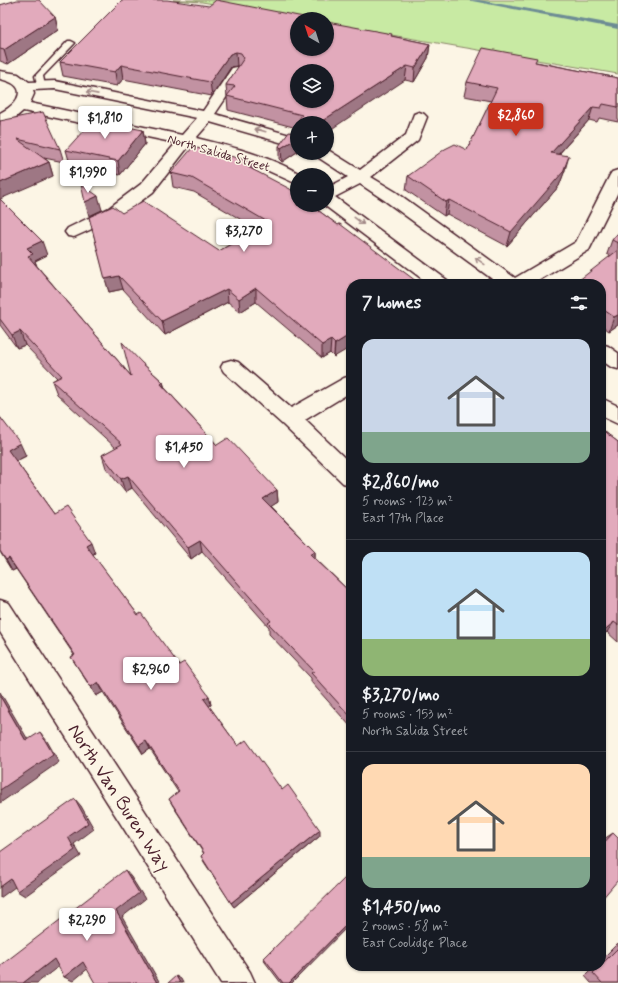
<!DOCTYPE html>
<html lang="en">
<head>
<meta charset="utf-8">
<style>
	:root { --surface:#171b24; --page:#242831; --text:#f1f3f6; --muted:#9ea1a6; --line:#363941; --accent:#c8321e }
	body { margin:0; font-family:Mynerve,sans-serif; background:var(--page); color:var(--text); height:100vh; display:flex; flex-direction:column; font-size:15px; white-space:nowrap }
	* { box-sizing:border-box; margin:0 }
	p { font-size:13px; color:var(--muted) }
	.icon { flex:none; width:22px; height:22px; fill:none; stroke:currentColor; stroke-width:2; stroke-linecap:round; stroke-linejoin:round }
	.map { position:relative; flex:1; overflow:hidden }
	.drawer { position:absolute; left:346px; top:279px; width:260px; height:692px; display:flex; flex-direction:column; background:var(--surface); border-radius:16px; box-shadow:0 1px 3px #0004 }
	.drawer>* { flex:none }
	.needle { width:26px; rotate:321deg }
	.fabs { position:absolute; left:290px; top:12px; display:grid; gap:8px }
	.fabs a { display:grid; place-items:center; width:44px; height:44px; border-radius:50%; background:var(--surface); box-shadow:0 1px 3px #0004; font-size:20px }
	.price { position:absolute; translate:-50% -34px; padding:0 9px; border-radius:4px; background:#fff; color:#222; font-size:13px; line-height:26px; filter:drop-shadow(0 1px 2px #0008) }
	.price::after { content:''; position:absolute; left:50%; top:24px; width:12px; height:9px; margin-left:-6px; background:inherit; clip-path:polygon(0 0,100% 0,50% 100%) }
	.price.active { background:var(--accent); color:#fff }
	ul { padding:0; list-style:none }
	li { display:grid; align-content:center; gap:8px; height:212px; padding:0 16px }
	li+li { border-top:1px solid var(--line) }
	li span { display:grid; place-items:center; height:124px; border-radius:12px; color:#555 }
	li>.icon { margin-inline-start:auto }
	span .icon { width:72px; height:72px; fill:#fffc; stroke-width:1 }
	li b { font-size:17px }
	h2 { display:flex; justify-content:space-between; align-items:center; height:48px; padding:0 16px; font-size:17px }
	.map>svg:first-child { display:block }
</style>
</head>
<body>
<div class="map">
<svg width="618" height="983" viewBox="0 0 618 983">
	<rect width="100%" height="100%" fill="#fcf5e5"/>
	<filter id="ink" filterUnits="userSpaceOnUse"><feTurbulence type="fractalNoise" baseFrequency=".025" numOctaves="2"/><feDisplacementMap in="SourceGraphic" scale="8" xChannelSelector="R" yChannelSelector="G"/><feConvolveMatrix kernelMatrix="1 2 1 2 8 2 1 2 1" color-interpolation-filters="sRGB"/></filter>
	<g filter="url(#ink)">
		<path fill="#c8eaa3" stroke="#898467" d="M173,0H618V74L327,24V19H299L202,2Z"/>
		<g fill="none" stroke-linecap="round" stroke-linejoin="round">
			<path fill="#6d8c94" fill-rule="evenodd" d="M467,0H479L618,25V29Z"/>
			<g stroke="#4a1f2b" stroke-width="3">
				<path id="service" d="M68,41H71L75,43L43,76L45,86L44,88H38L35,76Z"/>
			</g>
			<g stroke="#4a1f2b" stroke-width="3">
				<g id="minor">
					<path d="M237,67L242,68L244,71L215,114L297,137V147L210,122L196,138C233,147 269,156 302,175H297V184L249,162L189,146L153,192L121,216L74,237L68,236L65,232L68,228L109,208L141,184L176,143L23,111L16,117L0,124V113C21,102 29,85 0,79V71L18,74L29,82L55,81L203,111L232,68ZM55,89L197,118L182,135L30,103L34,94L33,90Z"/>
					<path d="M419,112L424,114L427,117L418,140L371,177L396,192L515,278L576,242L610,175L612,172L618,170V192L589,250L533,284H499L384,200L360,184L335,197L447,280L450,284H429L324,205H327V188L348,177L316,156L314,153H327L328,150L360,170L406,135L414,114Z"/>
					<path d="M601,344L608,346L618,353V369L611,367L601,360Z"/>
					<path d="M231,360L238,362L291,408L344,378L351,376V392L305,420L351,464V486L343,483L283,425L224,372L221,367L224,362Z"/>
					<path d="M601,398L618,406V424L601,416Z"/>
					<path d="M0,600L9,603L250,972L255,983H221L0,632Z"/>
				</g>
			</g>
			<use href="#service" fill="#fcf5e5" fill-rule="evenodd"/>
			<use href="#minor" fill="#fcf5e5" fill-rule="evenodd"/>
		</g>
		<g fill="#c292a2" stroke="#4a1f2b">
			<path d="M0,5L55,17L58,30L8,64L0,61Z"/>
			<path d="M391,36L430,44L428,58L414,82L405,80L297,123V128L228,110L226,85L239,66H237L231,67L212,96L123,79L117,86L63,76L60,62Z"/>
			<path d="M536,62L618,78V122L599,118L597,122L589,120L559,154L565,170L559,186L507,246L447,214L444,216L406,190L408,176L467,150L491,101L464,96L467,82Z"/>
			<path d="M0,121L60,149L64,162L44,158L49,162L53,176Z"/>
			<path d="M143,130L145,144L120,175L70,164L66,150Z"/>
			<path d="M297,134V152L282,162L279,159V146Z"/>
			<path d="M254,162L255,171L319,211L338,225L340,224L334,357L330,353L322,358L256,302L240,312L228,302L165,335L123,289L109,292L89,217L122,213L219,251L257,229L194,192L173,187L171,173Z"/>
			<path d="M0,199L47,255L35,261L37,266L131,376L142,363L163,382L165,388L217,445L277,490L278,502L271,506L315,551V558L351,593V727L311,682V678L269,634V627L202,551L191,559L132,488L125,492L106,468L102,455L116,448L57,394L52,381L57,378L25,345L17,348L0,325Z"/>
			<path d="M618,233V325L609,331L601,325V284L611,256L607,254L612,240Z"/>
			<path d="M0,417L26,456L16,461L54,514L95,553L93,555L138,615L179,665L209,696L211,705L209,706L238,746L282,790L320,836L234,907L204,862L201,856L204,854L173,806L169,799L178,792L150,749L143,754L103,692L96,696L71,657L74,655L16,569L12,571L0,552Z"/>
			<path d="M601,429L618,442V642L607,632L601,637Z"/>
			<path d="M613,833L601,900V843L604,839Z"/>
			<path d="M618,943V983H591L585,976L595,966H601V960Z"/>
			<path d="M264,958L292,983H281L265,962Z"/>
		</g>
		<g fill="#9e7784" stroke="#4a1f2b">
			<path d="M55,17L58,30L8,64L4,50Z"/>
			<path d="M430,44L428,58L414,82L415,68Z"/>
			<path d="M236,52L237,66L231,67L212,96L210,82L230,54Z"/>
			<path d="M121,65L123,79L117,86L115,72Z"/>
			<path d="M407,66L405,80L327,132V123H319Z"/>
			<path d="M593,107L589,120L547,167L551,153Z"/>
			<path d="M143,130L145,144L120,175L118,161Z"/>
			<path d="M297,138V152L282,162L281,148Z"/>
			<path d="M569,156L565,170L559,186L507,246L511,232Z"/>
			<path d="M49,162L53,176L0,199V183Z"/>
			<path d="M254,162L255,175L248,167Z"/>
			<path d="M98,196L102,210L89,216L85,202Z"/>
			<path d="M449,200L447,214L444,216L446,202Z"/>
			<path d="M42,241L47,255L35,261L37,268L28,256L27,248Z"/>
			<path d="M119,276L123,289L109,292L105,279Z"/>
			<path d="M256,288V302L240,312L239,299Z"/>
			<path d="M227,289L228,302L165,335L162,321Z"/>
			<path d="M618,315V325L609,331L614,317Z"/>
			<path d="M20,331L25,345L17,348L12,335Z"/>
			<path d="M351,334V347L334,357L335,344Z"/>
			<path d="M331,340L330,353L322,358V345Z"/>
			<path d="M163,382L166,395L161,384Z"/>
			<path d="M20,443L26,456L14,462L8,450Z"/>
			<path d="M128,476L132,488L125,492L121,479Z"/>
			<path d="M277,490L278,502L264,511L263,499Z"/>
			<path d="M200,540L202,551L191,559L188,547Z"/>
			<path d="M91,542L95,553L90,556L86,545Z"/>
			<path d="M315,551V562L310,554Z"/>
			<path d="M9,558L16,569L12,571L6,560Z"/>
			<path d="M614,622L607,632L601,637V633Z"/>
			<path d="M98,682L103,692L96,696L91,687Z"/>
			<path d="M0,692L34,750L26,741L0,696Z"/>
			<path d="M209,696L211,705L207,708L204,699Z"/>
			<path d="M40,732L47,741L59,762L0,803V790Z"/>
			<path d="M146,741L150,749L143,754L139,746Z"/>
			<path d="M75,799L81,806L94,829L74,844L81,856L25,896L17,891L68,837Z"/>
			<path d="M320,830V836L234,907L231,903Z"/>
			<path d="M125,870L131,877L145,899L122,917L160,983H157L116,911Z"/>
			<path d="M11,879L19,884L0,898V887Z"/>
			<path d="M351,920V923L292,983H289Z"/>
			<path d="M54,959L63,963L37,983H23Z"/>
			<path d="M83,962L91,966L73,981L64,977Z"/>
			<path d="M176,976L181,979L183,983H180Z"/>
		</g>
		<g fill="#e2aabc" stroke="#4a1f2b" fill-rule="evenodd">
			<path d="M17,0H39L55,17L4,50L0,49V5Z"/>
			<path d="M122,0H167L209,6L216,0L314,19H297V49H327V22L392,34L391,36L430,44L415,68L407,66L319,123H297V122L302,115L227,96L235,86L226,85L244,58L241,53L236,52L230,54L210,82L121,65L115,72L60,62ZM297,71H327V101H297Z"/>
			<path d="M483,48L537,58L535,62L618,78V107L603,104L601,108L593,107L551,153L569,156L563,172L511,232L449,200L446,202L408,176L445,149L455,144L467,150L497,88L467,82Z"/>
			<path d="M43,112L60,149L17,139L49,162L0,183V121Z"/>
			<path d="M93,120L143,130L118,161L66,150Z"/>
			<path d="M289,132L297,134V138L281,148L279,146Z"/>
			<path d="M193,147L254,162L248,167L290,189L297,195V205H311L319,211L318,212L319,211L338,225L340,224L420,284H351V334L335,344L331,340L322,345L256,288L239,299L227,289L162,321L119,276L105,279L89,217L113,206L122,213L143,201L219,251L262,226L260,224L266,221L192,178L171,173Z"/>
			<path d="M81,184L98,196L85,202Z"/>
			<path d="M0,199L42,241L27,248L33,254L28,256L131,376L122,342L142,363L163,382L161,384L217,445L228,438L277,490L263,499L315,551L310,554L351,593V717L311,673L314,671L268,623L271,621L200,540L188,547L128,476L121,479L102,455L122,444L52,381L62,376L20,331L12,335L0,319Z"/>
			<path d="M618,233V243L612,240Z"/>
			<path d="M618,250V315L614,317L601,308V284H574Z"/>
			<path d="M0,417L20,443L8,450L54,514L66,507L91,542L86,545L138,615L141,613L179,665L184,662L209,696L204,699L238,746L246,740L282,790L288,785L320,830L231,903L201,856L204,853L169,799L179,791L146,741L139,746L98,682L91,687L71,657L75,655L9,558L6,560L0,551Z"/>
			<path d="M601,429L618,442V625L614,622L601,633Z"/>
			<path d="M0,696L26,741L40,732L53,754L0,790Z"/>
			<path d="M75,799L88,823L68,837L75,850L17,891L11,879L0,887V852Z"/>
			<path d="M613,833L618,838V880L601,900V846Z"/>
			<path d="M125,870L139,893L116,911L157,983H95L83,962L64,977L54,959L23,983H0V966Z"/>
			<path d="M350,873L351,874V920L289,983H283L264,958Z"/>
			<path d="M618,948V983H602L593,973L600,966H601V965Z"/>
			<path d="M176,976L180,983H168Z"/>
		</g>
		<defs><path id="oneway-shaft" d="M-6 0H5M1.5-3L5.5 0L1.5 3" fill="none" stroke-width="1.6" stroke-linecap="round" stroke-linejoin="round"/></defs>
		<g stroke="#a38a88">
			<use href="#oneway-shaft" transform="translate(92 93) rotate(-169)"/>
			<use href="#oneway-shaft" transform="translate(260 130) rotate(-164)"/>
			<use href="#oneway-shaft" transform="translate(359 221) rotate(37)"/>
			<use href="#oneway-shaft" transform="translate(480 261) rotate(-144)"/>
		</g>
	</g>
	<g text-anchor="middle" stroke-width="3" stroke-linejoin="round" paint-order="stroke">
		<g font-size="13" fill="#4a1f2b" stroke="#fcf5e5">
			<text transform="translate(219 152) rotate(16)" y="5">North Salida Street</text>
		</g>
		<g font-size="19" fill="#4a1f2b" stroke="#fcf5e5">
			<text transform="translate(120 797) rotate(57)" y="7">North Van Buren Way</text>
		</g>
	</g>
</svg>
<div class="fabs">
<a><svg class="needle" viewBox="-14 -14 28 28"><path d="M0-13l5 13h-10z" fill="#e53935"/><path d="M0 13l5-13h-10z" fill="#9ea1a6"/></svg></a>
<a><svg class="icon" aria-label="layers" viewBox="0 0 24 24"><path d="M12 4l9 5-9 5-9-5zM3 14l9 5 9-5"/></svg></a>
<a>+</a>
<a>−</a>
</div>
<b class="price active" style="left:516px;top:137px">$2,860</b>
<b class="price" style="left:105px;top:140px">$1,810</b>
<b class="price" style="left:88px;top:194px">$1,990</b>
<b class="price" style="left:244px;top:253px">$3,270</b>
<b class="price" style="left:184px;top:469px">$1,450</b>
<b class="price" style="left:151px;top:691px">$2,960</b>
<b class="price" style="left:87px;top:942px">$2,290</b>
<section class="drawer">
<h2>7 homes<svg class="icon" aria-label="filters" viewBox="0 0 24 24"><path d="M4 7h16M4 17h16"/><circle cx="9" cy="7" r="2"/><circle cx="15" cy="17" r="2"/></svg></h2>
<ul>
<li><span style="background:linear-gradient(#c9d6e8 75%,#7fa58c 0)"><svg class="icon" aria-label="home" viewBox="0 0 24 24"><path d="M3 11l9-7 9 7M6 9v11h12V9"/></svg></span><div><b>$2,860/mo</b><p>5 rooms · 123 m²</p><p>East 17th Place</p></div></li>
<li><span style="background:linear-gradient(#bfe0f5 70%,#8fb573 0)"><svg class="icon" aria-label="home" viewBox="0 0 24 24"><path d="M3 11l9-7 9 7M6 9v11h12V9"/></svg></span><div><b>$3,270/mo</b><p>5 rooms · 153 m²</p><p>North Salida Street</p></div></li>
<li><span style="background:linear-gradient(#ffd9b3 75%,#7fa58c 0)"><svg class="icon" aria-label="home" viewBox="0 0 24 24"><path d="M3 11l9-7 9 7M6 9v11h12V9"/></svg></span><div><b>$1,450/mo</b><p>2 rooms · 58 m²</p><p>East Coolidge Place</p></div></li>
</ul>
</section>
</div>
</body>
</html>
